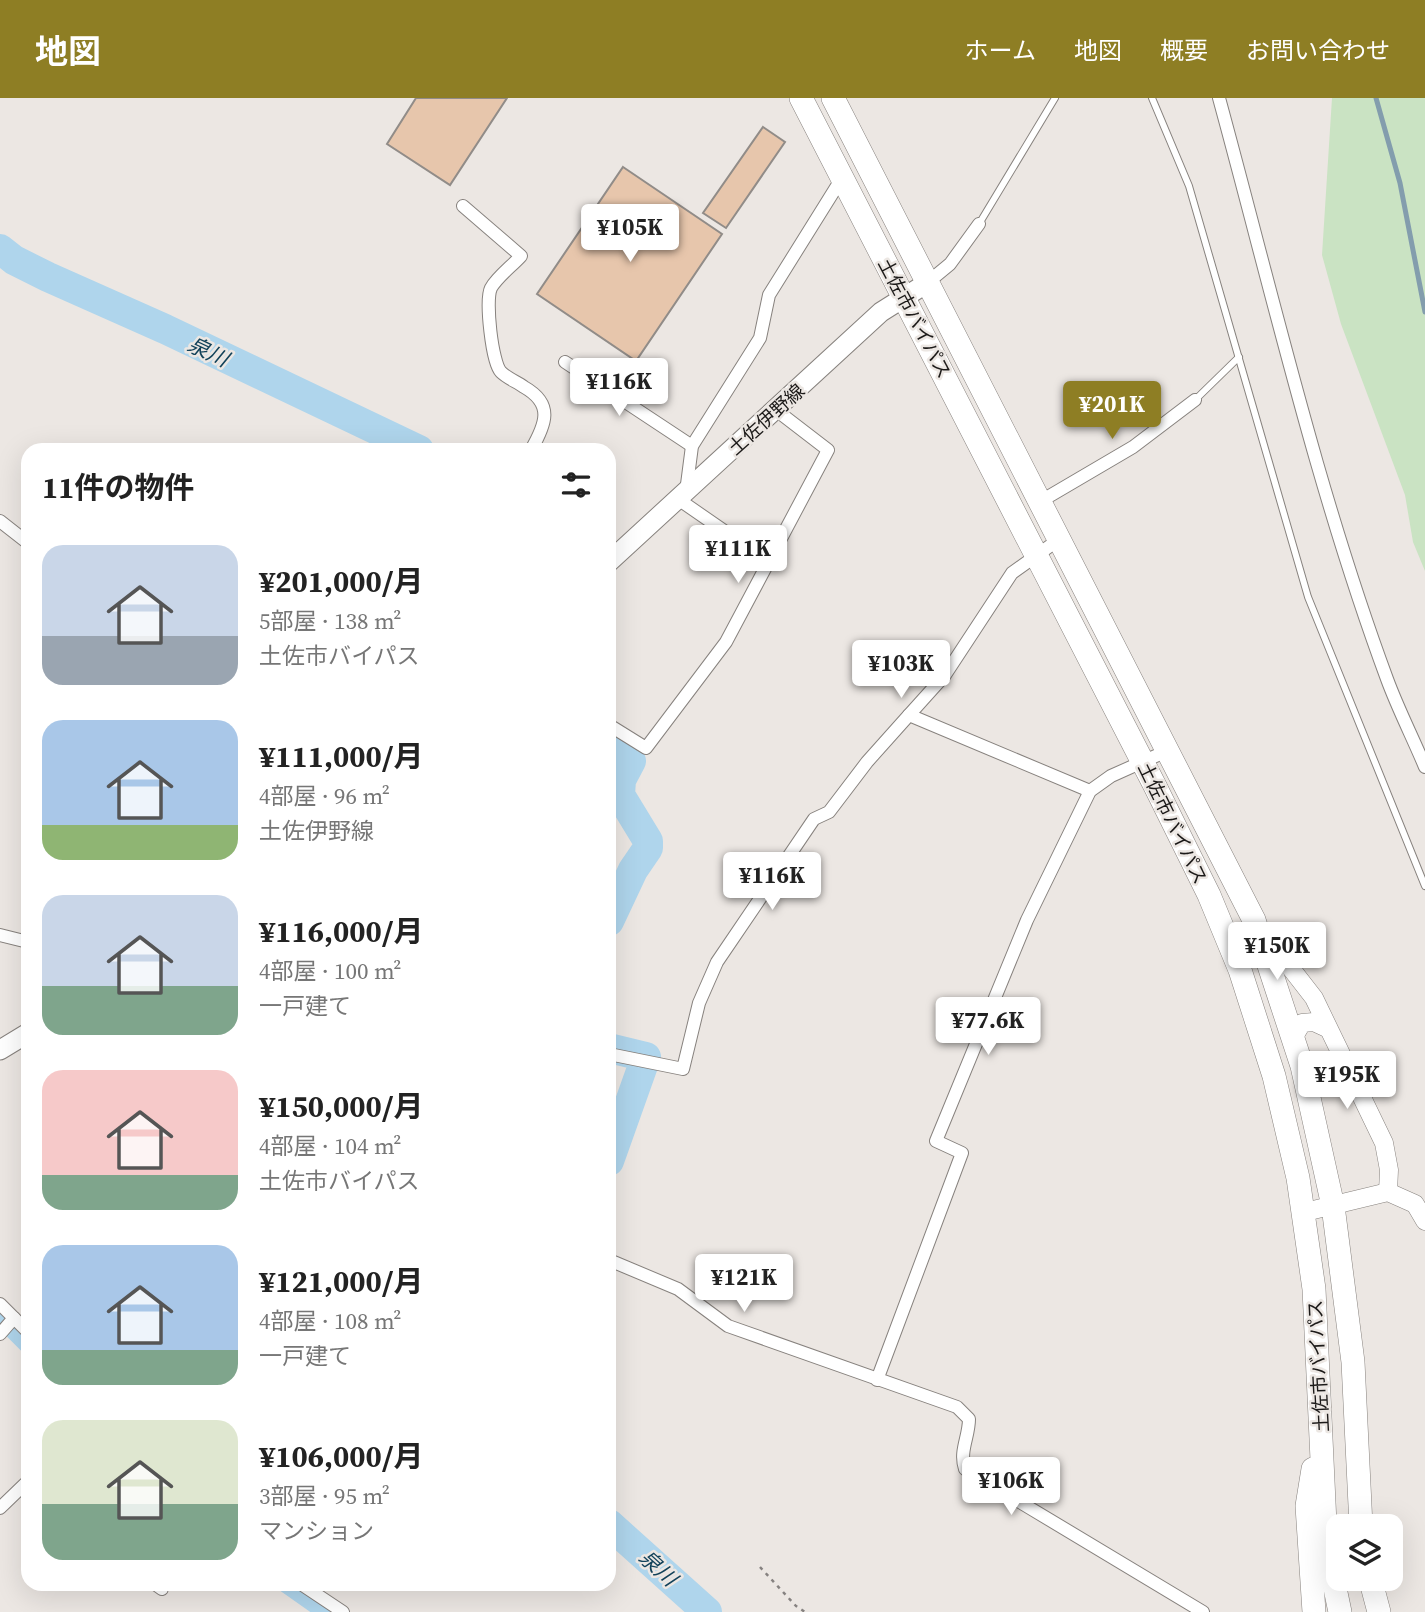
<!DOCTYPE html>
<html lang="ja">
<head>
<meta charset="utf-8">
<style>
	:root { --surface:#fff; --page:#f2f2f2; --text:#222; --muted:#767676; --accent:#8e7e24 }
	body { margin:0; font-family:"Source Serif 4","Noto Sans JP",serif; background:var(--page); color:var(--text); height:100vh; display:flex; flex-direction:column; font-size:26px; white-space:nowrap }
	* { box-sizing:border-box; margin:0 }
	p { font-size:23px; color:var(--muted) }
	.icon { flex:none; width:38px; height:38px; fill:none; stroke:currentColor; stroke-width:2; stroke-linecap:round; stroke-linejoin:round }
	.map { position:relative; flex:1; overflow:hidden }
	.details { position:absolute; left:21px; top:345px; width:595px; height:1148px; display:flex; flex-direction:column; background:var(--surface); border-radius:21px; box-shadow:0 7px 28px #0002 }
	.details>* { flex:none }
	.fabs { position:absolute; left:1326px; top:1416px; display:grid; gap:14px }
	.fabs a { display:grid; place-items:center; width:77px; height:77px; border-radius:14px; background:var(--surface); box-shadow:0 7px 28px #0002; font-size:35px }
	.price { position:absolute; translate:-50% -60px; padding:0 16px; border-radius:7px; background:#fff; color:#222; font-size:23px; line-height:46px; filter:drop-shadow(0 2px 4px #0008) }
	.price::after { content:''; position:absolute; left:50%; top:42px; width:21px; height:16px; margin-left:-10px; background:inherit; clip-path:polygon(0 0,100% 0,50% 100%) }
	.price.current { background:var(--accent); color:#fff }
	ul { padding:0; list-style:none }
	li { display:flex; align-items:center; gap:21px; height:175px; padding:0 21px }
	li span { display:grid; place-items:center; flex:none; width:196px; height:140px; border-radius:21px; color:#555 }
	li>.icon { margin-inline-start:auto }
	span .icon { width:84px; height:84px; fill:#fffc; stroke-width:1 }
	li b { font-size:30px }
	h2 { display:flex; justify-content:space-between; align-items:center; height:84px; padding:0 21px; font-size:30px }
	header { display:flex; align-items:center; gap:42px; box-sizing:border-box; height:98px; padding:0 35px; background:var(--accent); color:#fff }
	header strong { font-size:33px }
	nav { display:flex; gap:38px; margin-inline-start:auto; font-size:24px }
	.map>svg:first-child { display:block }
</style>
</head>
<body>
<header>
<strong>地図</strong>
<nav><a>ホーム</a><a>地図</a><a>概要</a><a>お問い合わせ</a></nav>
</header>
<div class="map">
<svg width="1425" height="1514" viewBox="0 0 1425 1514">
	<rect width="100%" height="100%" fill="#ece7e3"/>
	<path fill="#cae3c3" d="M1332,0H1425V473L1413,444L1405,397L1341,226L1322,157Z"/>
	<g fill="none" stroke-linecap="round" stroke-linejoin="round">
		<path stroke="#839dad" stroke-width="5" d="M1376,0L1400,85L1425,214"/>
		<g stroke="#afd5ec" stroke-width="18">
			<path d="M0,1219L28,1247"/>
			<path d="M286,1486L326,1514"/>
		</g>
		<g stroke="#afd5ec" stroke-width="30">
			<path d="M0,151L14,162L48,179L165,231L419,352"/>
			<path d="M609,644L631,663L621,682L620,697L648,743V750L633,772L609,823"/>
			<path d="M609,950L646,959L609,1063"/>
			<path d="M609,1426L707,1514"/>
		</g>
	</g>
	<g fill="#e7c6ac" stroke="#918c88" stroke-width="2">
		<path d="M416,0H507L450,87L387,46Z"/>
		<path d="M763,29L785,44L726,130L703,115Z"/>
		<path d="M623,69L722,136L636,263L537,196Z"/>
	</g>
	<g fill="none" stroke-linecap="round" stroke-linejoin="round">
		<g stroke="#87827e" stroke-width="8">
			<g id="lane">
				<path d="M1152,0L1189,88L1308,499L1425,788"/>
				<path d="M979,126L1055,0"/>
				<path d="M1195,302L1239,259"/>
			</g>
		</g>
		<g stroke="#87827e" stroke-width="14">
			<g id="street">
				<path d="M1219,0C1272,194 1317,392 1387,581C1398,611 1413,640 1425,669"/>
				<path d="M463,108L521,158C512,168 497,179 491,190C485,202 492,265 501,274C507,280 517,284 524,289C554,306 546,326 531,352"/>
				<path d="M927,185L950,166L979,126"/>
				<path d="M565,264L692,348"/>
				<path d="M686,394L692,348L760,240L769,197L842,80"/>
				<path d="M678,401L769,464"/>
				<path d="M1041,403L1133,349L1195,302"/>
				<path d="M0,423L28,445"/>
				<path d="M1061,440L1012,475L945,577L909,617L1090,693"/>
				<path d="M609,627L646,650L726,544L828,352L776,312"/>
				<path d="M0,837L28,844"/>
				<path d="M609,956L683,971L699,905L717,864L814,721L829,714L867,664L909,617"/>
				<path d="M609,1162L678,1191L728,1228L957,1309L969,1321C969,1339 959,1353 965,1371L1203,1514"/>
				<path d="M0,1206L28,1234"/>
				<path d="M0,1236L14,1220"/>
				<path d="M877,1282L962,1055L936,1043L1027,822L1090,693L1111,678L1169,652"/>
				<path d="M0,1410L28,1383"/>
				<path d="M155,1486L162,1491"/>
				<path d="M301,1486L343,1514"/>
			</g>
		</g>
		<g stroke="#87827e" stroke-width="19">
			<g id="secondary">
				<path d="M1262,833L1314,900L1384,1045L1389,1072L1388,1094"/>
				<path d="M1293,940L1302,925L1314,924L1327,930"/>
				<path d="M1305,1114L1388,1094L1415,1106L1425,1123"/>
			</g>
		</g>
		<g stroke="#87827e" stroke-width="21">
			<g id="primary">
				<path d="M609,464L881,214L927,185"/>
				<path d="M0,952L28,935"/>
			</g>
		</g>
		<g stroke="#87827e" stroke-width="24">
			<g id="highway">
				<path d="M801,0L1155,688L1209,797L1240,872L1274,978L1298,1080L1314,1191L1326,1447L1340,1514"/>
				<path d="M833,0L1254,822L1302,968L1333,1108L1353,1264L1361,1428"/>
				<path d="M1313,1371L1307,1408L1314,1514"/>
				<path d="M1370,1480L1379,1514"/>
			</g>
		</g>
		<path stroke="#868280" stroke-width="2.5" stroke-dasharray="3.5 5" stroke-linecap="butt" d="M760,1469L796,1508L805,1514"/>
		<use href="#lane" stroke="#fff" stroke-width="6"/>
		<use href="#street" stroke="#fff" stroke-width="12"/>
		<use href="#secondary" stroke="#fff" stroke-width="18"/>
		<use href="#primary" stroke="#fff" stroke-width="19"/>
		<use href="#highway" stroke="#fff" stroke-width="23"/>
	</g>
	<g text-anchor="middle" stroke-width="5" stroke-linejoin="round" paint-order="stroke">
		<g font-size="19" fill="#1c1a19" stroke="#ece7e3">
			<text transform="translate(915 220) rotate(62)" y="7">土佐市バイパス</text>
			<text transform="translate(766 321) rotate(-42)" y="7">土佐伊野線</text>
			<text transform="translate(1173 725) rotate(64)" y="7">土佐市バイパス</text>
			<text transform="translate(1318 1268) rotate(-93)" y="7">土佐市バイパス</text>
		</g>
		<g font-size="21" font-style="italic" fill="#12425a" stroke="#ece7e3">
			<text transform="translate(208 254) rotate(25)" y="7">泉川</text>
			<text transform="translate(658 1470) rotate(42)" y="7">泉川</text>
		</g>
	</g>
</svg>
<div class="fabs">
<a><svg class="icon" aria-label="layers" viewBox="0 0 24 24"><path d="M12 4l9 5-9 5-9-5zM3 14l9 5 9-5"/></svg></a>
</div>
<b class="price" style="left:630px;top:166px">¥105K</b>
<b class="price" style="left:619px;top:320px">¥116K</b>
<b class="price current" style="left:1112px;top:343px">¥201K</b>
<b class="price" style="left:738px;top:487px">¥111K</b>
<b class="price" style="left:901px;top:602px">¥103K</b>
<b class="price" style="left:772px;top:814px">¥116K</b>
<b class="price" style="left:1277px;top:884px">¥150K</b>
<b class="price" style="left:988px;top:959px">¥77.6K</b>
<b class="price" style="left:1347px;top:1013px">¥195K</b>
<b class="price" style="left:744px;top:1216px">¥121K</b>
<b class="price" style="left:1011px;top:1419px">¥106K</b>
<section class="details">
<h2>11件の物件<svg class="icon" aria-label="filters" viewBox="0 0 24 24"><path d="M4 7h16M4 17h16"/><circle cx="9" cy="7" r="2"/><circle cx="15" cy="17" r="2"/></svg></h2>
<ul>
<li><span style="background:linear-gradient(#c9d6e8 65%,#9aa5b1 0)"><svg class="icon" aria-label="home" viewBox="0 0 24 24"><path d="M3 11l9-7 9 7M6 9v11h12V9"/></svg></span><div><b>¥201,000/月</b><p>5部屋 · 138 m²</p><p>土佐市バイパス</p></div></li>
<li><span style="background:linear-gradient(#a9c7e8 75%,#8fb573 0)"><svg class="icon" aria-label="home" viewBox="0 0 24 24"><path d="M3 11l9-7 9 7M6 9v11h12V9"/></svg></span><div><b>¥111,000/月</b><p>4部屋 · 96 m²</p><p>土佐伊野線</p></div></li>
<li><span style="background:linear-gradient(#c9d6e8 65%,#7fa58c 0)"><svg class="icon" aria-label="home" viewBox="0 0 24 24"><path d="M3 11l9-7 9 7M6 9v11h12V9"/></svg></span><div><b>¥116,000/月</b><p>4部屋 · 100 m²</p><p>一戸建て</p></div></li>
<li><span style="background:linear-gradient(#f6c9c9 75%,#7fa58c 0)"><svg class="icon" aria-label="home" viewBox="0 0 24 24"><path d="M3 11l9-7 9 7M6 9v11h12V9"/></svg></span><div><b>¥150,000/月</b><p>4部屋 · 104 m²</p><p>土佐市バイパス</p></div></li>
<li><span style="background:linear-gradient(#a9c7e8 75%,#7fa58c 0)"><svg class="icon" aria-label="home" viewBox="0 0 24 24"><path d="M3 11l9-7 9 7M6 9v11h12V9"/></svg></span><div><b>¥121,000/月</b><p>4部屋 · 108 m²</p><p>一戸建て</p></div></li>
<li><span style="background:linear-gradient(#dfe7d0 60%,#7fa58c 0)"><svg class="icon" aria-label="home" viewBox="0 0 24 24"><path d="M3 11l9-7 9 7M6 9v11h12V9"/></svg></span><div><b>¥106,000/月</b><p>3部屋 · 95 m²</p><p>マンション</p></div></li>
</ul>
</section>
</div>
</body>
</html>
